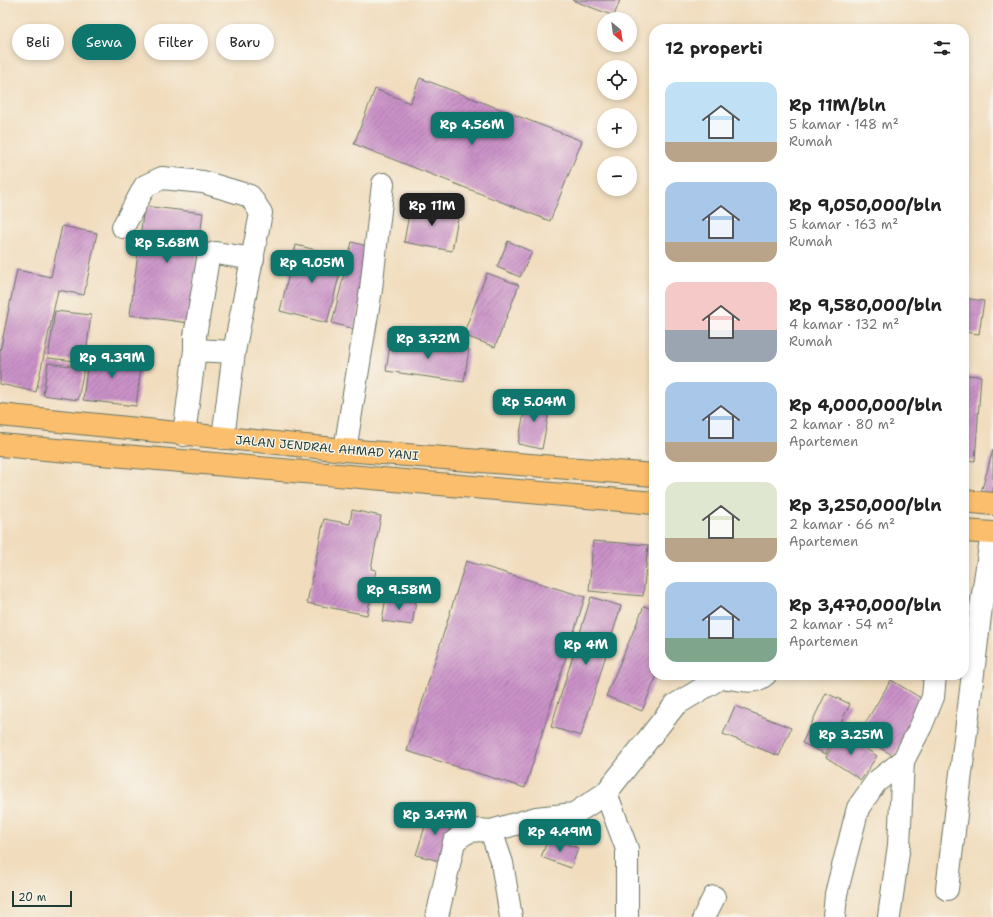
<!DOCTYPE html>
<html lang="id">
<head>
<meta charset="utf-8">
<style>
	:root { --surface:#fff; --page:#f2f2f2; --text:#222; --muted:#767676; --accent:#0f766e }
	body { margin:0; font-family:"Shantell Sans",sans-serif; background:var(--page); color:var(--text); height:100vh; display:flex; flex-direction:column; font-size:15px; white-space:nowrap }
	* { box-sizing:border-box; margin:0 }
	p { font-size:13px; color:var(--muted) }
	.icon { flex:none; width:22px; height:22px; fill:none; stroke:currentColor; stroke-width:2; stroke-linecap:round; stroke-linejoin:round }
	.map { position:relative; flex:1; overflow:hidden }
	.panel { position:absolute; left:649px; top:24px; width:320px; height:656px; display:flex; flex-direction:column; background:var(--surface); border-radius:16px; box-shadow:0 2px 6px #0003 }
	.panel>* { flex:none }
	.guide { position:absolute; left:12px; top:24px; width:380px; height:36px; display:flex; gap:8px }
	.needle { width:26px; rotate:151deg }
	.fabs { position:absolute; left:597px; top:12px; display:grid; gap:8px }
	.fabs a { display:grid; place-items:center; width:40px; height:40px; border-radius:50%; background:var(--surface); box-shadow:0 2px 6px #0003; font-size:20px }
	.scale { position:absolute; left:12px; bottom:10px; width:60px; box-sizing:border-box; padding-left:4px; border:2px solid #1f3d34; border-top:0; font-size:11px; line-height:14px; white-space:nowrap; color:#1f3d34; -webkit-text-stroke:3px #f7f3e8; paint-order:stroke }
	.price { position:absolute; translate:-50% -34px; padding:0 9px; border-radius:8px; background:var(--accent); color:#fff; font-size:13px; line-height:26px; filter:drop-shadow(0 1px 2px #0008) }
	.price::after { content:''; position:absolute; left:50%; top:24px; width:12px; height:9px; margin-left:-6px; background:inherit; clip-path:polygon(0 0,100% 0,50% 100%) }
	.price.selected { background:#222; color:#fff }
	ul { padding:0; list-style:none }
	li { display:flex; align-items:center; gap:12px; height:100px; padding:0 16px }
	li span { display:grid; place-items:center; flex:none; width:112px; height:80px; border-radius:12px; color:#555 }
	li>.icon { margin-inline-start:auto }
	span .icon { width:48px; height:48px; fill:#fffc; stroke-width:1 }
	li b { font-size:17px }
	h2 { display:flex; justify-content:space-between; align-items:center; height:48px; padding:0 16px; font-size:17px }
	.pill { padding:0 14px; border-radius:18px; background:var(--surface); box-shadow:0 2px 6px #0003; font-size:14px; line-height:36px }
	.pill.selected { background:var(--accent); color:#fff }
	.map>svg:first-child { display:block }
</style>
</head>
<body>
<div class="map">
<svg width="993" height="917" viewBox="0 0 993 917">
	<defs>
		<pattern id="building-hatch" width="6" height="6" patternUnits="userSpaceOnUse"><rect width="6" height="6" fill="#ca91c8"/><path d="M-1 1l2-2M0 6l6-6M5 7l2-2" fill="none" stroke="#a378a3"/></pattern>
	</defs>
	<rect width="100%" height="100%" fill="#f7f3e8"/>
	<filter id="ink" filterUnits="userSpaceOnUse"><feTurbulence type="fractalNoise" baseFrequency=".025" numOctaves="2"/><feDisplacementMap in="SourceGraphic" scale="8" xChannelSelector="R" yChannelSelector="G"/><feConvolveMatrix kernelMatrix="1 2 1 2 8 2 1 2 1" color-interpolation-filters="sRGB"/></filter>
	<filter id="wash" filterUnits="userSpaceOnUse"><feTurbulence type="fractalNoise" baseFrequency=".012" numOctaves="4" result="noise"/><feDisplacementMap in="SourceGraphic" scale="16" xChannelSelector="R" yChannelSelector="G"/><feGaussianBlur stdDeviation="0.9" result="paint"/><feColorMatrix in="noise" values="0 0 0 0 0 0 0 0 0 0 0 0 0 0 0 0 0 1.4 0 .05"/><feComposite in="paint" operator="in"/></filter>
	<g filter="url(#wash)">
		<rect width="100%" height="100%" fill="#f1ddbe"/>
		<g id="blocks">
			<g fill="url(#building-hatch)">
				<path d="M572,0H620L614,16Z"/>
				<path d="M420,78L582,141L550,221L354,144L375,89L410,103Z"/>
				<path d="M411,203L459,212L452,251L404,242Z"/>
				<path d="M144,206L203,213L189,323L130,315Z"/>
				<path d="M62,226L97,233L84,295L58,290L36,392L0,384V351L17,270L51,277Z"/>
				<path d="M508,241L532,252L520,277L497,267Z"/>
				<path d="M352,242L374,248L354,329L332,323Z"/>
				<path d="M296,245L344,257L327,323L280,311Z"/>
				<path d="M487,273L519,285L495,347L463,335Z"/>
				<path d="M964,298L984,301L979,334L964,332Z"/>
				<path d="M55,311L91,315L85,362L48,358Z"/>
				<path d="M391,338L469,349L464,382L386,371Z"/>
				<path d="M89,352L142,359L136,406L83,400Z"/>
				<path d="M48,363L84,368L78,400L43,395Z"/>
				<path d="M964,375L981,376L975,461L964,460Z"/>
				<path d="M527,397L551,402L542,449L518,444Z"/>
				<path d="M993,450V495L981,492Z"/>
				<path d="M352,510L381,516L371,569L376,570L367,615L307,603L324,519L350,524Z"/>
				<path d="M593,541L648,545L643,596L589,591Z"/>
				<path d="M466,561L585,597L525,788L407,751Z"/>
				<path d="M386,597L416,602L412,625L382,621Z"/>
				<path d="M591,597L621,606L581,736L551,727Z"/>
				<path d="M644,606L654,610V675H657L642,711L606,696Z"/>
				<path d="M891,680L926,701L894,756L858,735Z"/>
				<path d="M826,693L850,704L826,754L802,743Z"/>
				<path d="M735,706L791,728L779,756L723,734Z"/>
				<path d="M841,733L877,756L861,780L826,757Z"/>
				<path d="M430,811L453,818L440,861L416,855Z"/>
				<path d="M549,837L578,848L571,868L541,857Z"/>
			</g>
		</g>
	</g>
	<g filter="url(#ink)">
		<use href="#blocks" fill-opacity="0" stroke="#687564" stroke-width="1"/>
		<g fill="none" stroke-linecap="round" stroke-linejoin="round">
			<g stroke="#687564" stroke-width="24">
				<g id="minor">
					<path d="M123,227L145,186L162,178L203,182L250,196L261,213L234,352L223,438"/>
					<path d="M195,350V336L208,259L212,254L216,253L253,259"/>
					<path d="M184,435L195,350L234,352"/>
					<path d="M345,450L371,289L383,184"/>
					<path d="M491,831L536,818L574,814L606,793"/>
					<path d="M947,889L981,607L992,533"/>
					<path d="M437,917L454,842C467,830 473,829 491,831L502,863L511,917"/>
					<path d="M627,917V849L606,793L675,705L720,678C736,676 751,687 765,675"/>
					<path d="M704,917L714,897"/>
					<path d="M834,917L836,894L858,808L876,782L903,761"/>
					<path d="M889,917L899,845L903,761L921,726L933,697L935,675"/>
				</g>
			</g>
			<g stroke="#687564" stroke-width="24">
				<g id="highway">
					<path d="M0,415L345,450L654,475"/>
					<path d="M0,445L654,503"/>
					<path d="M964,501L993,504"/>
					<path d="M964,531L993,533"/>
				</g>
			</g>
			<use href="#minor" stroke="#fff" stroke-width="22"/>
			<use href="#highway" stroke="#fabe6d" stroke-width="22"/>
		</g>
	</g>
	<g text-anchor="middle" stroke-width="3" stroke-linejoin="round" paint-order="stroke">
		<g font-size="12" fill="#1f3d34" stroke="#f7f3e8">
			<text transform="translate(327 448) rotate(5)" y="4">JALAN JENDRAL AHMAD YANI</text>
		</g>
	</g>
</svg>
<div class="fabs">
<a><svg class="needle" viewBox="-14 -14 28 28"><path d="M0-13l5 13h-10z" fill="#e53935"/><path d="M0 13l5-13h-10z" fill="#767676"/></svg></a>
<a><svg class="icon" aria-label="locate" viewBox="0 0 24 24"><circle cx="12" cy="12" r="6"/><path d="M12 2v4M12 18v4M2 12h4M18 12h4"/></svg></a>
<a>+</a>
<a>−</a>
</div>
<div class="scale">20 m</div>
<b class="price" style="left:472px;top:146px">Rp 4.56M</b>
<b class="price selected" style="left:432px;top:227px">Rp 11M</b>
<b class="price" style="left:167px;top:264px">Rp 5.68M</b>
<b class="price" style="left:312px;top:284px">Rp 9.05M</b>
<b class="price" style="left:428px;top:360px">Rp 3.72M</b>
<b class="price" style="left:112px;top:379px">Rp 9.39M</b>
<b class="price" style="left:534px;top:423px">Rp 5.04M</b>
<b class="price" style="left:399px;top:611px">Rp 9.58M</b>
<b class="price" style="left:586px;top:666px">Rp 4M</b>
<b class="price" style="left:851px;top:756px">Rp 3.25M</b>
<b class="price" style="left:435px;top:836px">Rp 3.47M</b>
<b class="price" style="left:560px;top:853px">Rp 4.49M</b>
<div class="guide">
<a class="pill">Beli</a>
<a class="pill selected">Sewa</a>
<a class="pill">Filter</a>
<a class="pill">Baru</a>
</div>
<section class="panel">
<h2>12 properti<svg class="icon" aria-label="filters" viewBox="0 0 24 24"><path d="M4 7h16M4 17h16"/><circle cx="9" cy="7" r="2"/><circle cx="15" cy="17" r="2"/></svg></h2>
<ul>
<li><span style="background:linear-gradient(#bfe0f5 75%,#b9a48a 0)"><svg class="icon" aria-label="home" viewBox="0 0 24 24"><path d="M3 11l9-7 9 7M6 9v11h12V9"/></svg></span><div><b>Rp 11M/bln</b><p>5 kamar · 148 m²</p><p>Rumah</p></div></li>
<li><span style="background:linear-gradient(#a9c7e8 75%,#b9a48a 0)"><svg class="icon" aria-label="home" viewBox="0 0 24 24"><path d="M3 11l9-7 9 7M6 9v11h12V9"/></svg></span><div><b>Rp 9,050,000/bln</b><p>5 kamar · 163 m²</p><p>Rumah</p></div></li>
<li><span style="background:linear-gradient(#f6c9c9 60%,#9aa5b1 0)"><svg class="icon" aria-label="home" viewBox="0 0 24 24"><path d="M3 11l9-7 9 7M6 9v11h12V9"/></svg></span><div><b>Rp 9,580,000/bln</b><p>4 kamar · 132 m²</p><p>Rumah</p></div></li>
<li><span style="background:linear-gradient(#a9c7e8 75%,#b9a48a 0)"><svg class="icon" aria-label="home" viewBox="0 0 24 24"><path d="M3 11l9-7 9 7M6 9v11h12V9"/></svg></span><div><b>Rp 4,000,000/bln</b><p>2 kamar · 80 m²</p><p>Apartemen</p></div></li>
<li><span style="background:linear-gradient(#dfe7d0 70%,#b9a48a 0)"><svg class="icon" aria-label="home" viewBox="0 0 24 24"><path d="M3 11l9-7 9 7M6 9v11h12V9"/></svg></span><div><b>Rp 3,250,000/bln</b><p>2 kamar · 66 m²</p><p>Apartemen</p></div></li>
<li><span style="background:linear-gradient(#a9c7e8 70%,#7fa58c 0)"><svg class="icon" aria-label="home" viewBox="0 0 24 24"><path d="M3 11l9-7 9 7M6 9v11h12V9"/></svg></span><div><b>Rp 3,470,000/bln</b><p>2 kamar · 54 m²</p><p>Apartemen</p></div></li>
</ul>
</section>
</div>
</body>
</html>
